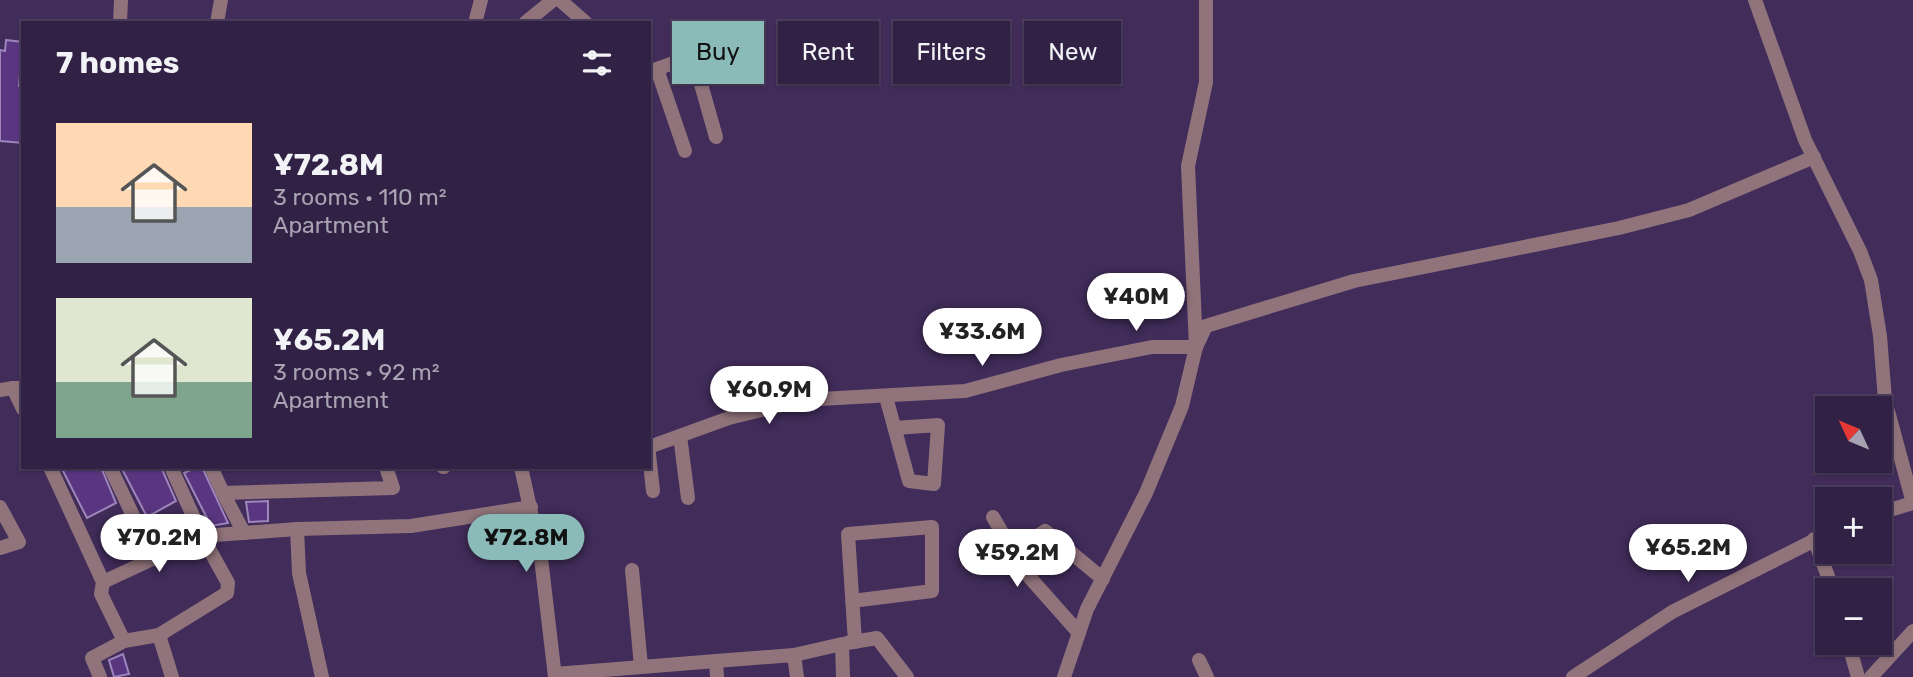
<!DOCTYPE html>
<html lang="en">
<head>
<meta charset="utf-8">
<style>
	:root { --surface:#312144; --page:#39294b; --text:#f1f3f6; --muted:#a8a3b2; --line:#4c3e5d; --accent:#8bbbb9 }
	body { margin:0; font-family:Rubik,sans-serif; background:var(--page); color:var(--text); height:100vh; display:flex; flex-direction:column; font-size:26px; white-space:nowrap }
	* { box-sizing:border-box; margin:0 }
	p { font-size:23px; color:var(--muted) }
	.icon { flex:none; width:38px; height:38px; fill:none; stroke:currentColor; stroke-width:2; stroke-linecap:round; stroke-linejoin:round }
	.map { position:relative; flex:1; overflow:hidden }
	.panel { position:absolute; left:21px; top:21px; width:630px; height:448px; display:flex; flex-direction:column; background:var(--surface); border-radius:0px; box-shadow:0 2px 5px #0004,0 0 0 2px var(--line) }
	.panel>* { flex:none }
	.hud { position:absolute; left:672px; top:21px; width:665px; height:63px; display:flex; gap:14px }
	.needle { width:46px; rotate:314deg }
	.controls { position:absolute; left:1815px; top:396px; display:grid; gap:14px }
	.controls a { display:grid; place-items:center; width:77px; height:77px; border-radius:0px; background:var(--surface); box-shadow:0 2px 5px #0004,0 0 0 2px var(--line); font-size:35px }
	.price { position:absolute; translate:-50% -60px; padding:0 16px; border-radius:24px; background:#fff; color:#222; font-size:23px; line-height:46px; filter:drop-shadow(0 2px 4px #0008) }
	.price::after { content:''; position:absolute; left:50%; top:42px; width:21px; height:16px; margin-left:-10px; background:inherit; clip-path:polygon(0 0,100% 0,50% 100%) }
	.price.current { background:var(--accent); color:#111 }
	ul { padding:0; list-style:none }
	li { display:flex; align-items:center; gap:21px; height:175px; padding:0 35px }
	li span { display:grid; place-items:center; flex:none; width:196px; height:140px; border-radius:0px; color:#555 }
	li>.icon { margin-inline-start:auto }
	span .icon { width:84px; height:84px; fill:#fffc; stroke-width:1 }
	li b { font-size:30px }
	h2 { display:flex; justify-content:space-between; align-items:center; height:84px; padding:0 35px; font-size:30px }
	.tag { padding:0 24px; border-radius:0px; background:var(--surface); box-shadow:0 2px 5px #0004,0 0 0 2px var(--line); font-size:24px; line-height:63px }
	.tag.current { background:var(--accent); color:#111 }
	.map>svg:first-child { display:block }
</style>
</head>
<body>
<div class="map">
<svg width="1913" height="677" viewBox="0 0 1913 677">
	<rect width="100%" height="100%" fill="#412c5a"/>
	<g fill="#5a3681" stroke="#9d86bc" stroke-width="2">
		<path d="M6,40L23,42L19,86L23,87L20,120H23V143L0,141V50L5,51Z"/>
		<path d="M61,467H101L116,503L87,518Z"/>
		<path d="M121,467H161L176,501L147,517Z"/>
		<path d="M197,467H202L228,523L211,526L184,473Z"/>
		<path d="M268,501V521L249,522L246,502Z"/>
		<path d="M1875,578L1883,590H1846L1845,587Z"/>
		<path d="M123,654L129,674L114,677L109,660Z"/>
	</g>
	<g fill="none" stroke-linecap="round" stroke-linejoin="round">
		<g stroke="#91747b" stroke-width="14">
			<path d="M560,0L586,23"/>
			<path d="M1755,0L1805,140L1860,251L1871,280L1880,336L1885,400L1913,503"/>
			<path d="M120,23L121,0"/>
			<path d="M217,23L221,0"/>
			<path d="M475,23L481,0"/>
			<path d="M525,23L553,0"/>
			<path d="M693,56L716,137"/>
			<path d="M657,69L685,151"/>
			<path d="M651,71L729,43"/>
			<path d="M23,388H13L23,409"/>
			<path d="M886,397L909,481L934,484L938,425L895,428"/>
			<path d="M680,436L688,498"/>
			<path d="M649,447L729,418L802,400L965,391L1061,365L1152,347H1196L1206,326L1354,281L1619,228L1689,210L1814,157"/>
			<path d="M649,454L653,491"/>
			<path d="M50,467L103,582L101,594L124,641"/>
			<path d="M110,467L153,558"/>
			<path d="M211,467L223,493L393,488L386,467"/>
			<path d="M443,467H444"/>
			<path d="M521,467L541,558L555,677"/>
			<path d="M223,493L244,533"/>
			<path d="M0,507L19,542L0,548"/>
			<path d="M1880,513L1913,503"/>
			<path d="M993,517L1024,571L1079,633"/>
			<path d="M297,529L299,573L322,677"/>
			<path d="M1814,539L1833,590"/>
			<path d="M1013,552L1045,531L1103,579"/>
			<path d="M632,570L641,666"/>
			<path d="M103,582L202,536L297,529L411,526L531,507"/>
			<path d="M852,601L932,591V527L848,534L855,642"/>
			<path d="M159,635L172,677"/>
			<path d="M1848,642L1858,677"/>
			<path d="M847,643L877,638L907,677"/>
			<path d="M1199,660L1207,677"/>
			<path d="M555,674L716,661"/>
			<path d="M100,677L92,658L124,641L159,635L227,593L228,583L202,536L171,467"/>
			<path d="M717,677L716,661L794,655"/>
			<path d="M797,677L794,655L842,644L843,677"/>
			<path d="M1573,677L1672,612L1827,534"/>
		</g>
		<g stroke="#91747b" stroke-width="14">
			<path d="M0,390L13,388"/>
			<path d="M1064,677L1087,609L1146,493L1182,406L1196,347L1188,166L1206,82V0"/>
			<path d="M1871,677L1913,631"/>
		</g>
	</g>
</svg>
<div class="controls">
<a><svg class="needle" viewBox="-14 -14 28 28"><path d="M0-13l5 13h-10z" fill="#e53935"/><path d="M0 13l5-13h-10z" fill="#a8a3b2"/></svg></a>
<a>+</a>
<a>−</a>
</div>
<b class="price" style="left:1136px;top:333px">¥40M</b>
<b class="price" style="left:982px;top:368px">¥33.6M</b>
<b class="price" style="left:769px;top:426px">¥60.9M</b>
<b class="price" style="left:159px;top:574px">¥70.2M</b>
<b class="price current" style="left:526px;top:574px">¥72.8M</b>
<b class="price" style="left:1688px;top:584px">¥65.2M</b>
<b class="price" style="left:1017px;top:589px">¥59.2M</b>
<div class="hud">
<a class="tag current">Buy</a>
<a class="tag">Rent</a>
<a class="tag">Filters</a>
<a class="tag">New</a>
</div>
<section class="panel">
<h2>7 homes<svg class="icon" aria-label="filters" viewBox="0 0 24 24"><path d="M4 7h16M4 17h16"/><circle cx="9" cy="7" r="2"/><circle cx="15" cy="17" r="2"/></svg></h2>
<ul>
<li><span style="background:linear-gradient(#ffd9b3 60%,#9aa5b1 0)"><svg class="icon" aria-label="home" viewBox="0 0 24 24"><path d="M3 11l9-7 9 7M6 9v11h12V9"/></svg></span><div><b>¥72.8M</b><p>3 rooms · 110 m²</p><p>Apartment</p></div></li>
<li><span style="background:linear-gradient(#dfe7d0 60%,#7fa58c 0)"><svg class="icon" aria-label="home" viewBox="0 0 24 24"><path d="M3 11l9-7 9 7M6 9v11h12V9"/></svg></span><div><b>¥65.2M</b><p>3 rooms · 92 m²</p><p>Apartment</p></div></li>
</ul>
</section>
</div>
</body>
</html>
